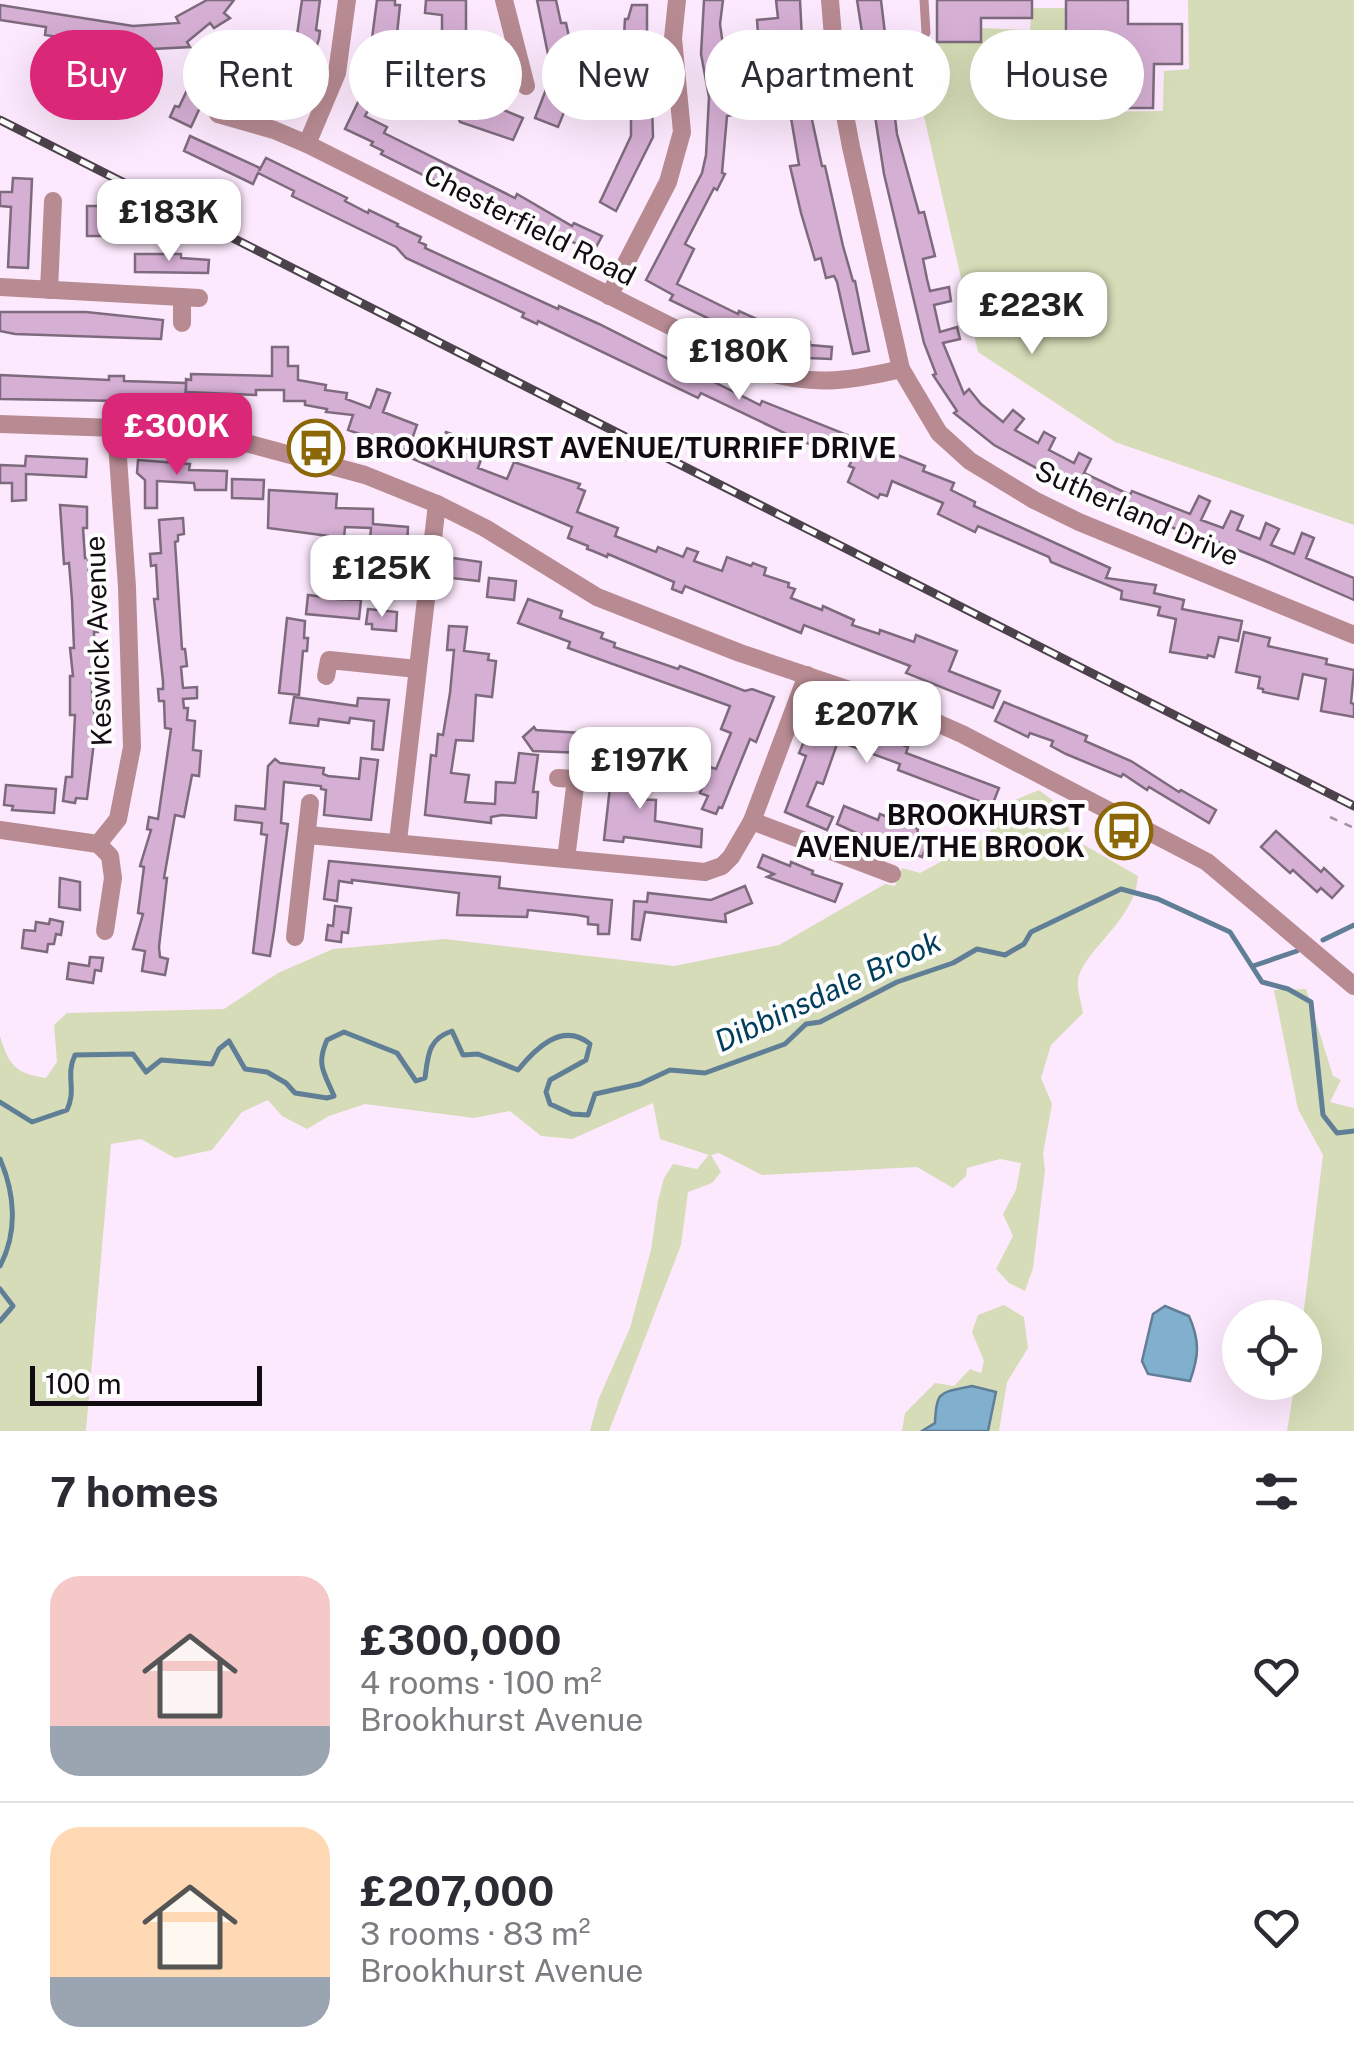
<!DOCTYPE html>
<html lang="en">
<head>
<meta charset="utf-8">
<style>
	:root { --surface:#fff; --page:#f2f2f3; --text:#2b2b33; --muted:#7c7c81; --line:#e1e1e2; --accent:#db2777 }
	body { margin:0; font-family:"Public Sans",sans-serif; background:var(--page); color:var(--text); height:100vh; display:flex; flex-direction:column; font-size:38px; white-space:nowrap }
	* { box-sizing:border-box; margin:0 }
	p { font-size:32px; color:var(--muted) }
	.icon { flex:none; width:55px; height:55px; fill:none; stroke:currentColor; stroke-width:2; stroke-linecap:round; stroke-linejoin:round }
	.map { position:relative; height:1431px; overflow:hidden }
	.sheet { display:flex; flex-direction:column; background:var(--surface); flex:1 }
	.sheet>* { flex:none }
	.top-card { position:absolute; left:30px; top:30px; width:1295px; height:90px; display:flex; gap:20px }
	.fabs { position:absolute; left:1222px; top:1300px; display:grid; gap:20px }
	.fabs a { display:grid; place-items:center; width:100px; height:100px; border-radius:50%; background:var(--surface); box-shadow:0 10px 40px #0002; font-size:50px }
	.scale { position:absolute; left:30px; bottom:25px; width:232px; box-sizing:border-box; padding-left:10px; border:5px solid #120b12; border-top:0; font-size:28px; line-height:35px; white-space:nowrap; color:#120b12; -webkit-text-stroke:8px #fdfdfd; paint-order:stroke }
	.price { position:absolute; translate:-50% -85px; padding:0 22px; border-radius:20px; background:#fff; color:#222; font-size:32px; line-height:65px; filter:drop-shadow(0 2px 5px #0008) }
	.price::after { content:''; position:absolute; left:50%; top:60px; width:30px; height:22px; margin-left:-15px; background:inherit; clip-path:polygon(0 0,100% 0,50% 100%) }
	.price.on { background:var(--accent); color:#fff }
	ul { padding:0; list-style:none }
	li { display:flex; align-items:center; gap:30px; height:250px; padding:0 50px }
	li+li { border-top:2px solid var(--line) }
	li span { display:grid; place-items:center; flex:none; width:280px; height:200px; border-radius:30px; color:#555 }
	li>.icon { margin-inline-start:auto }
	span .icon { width:120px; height:120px; fill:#fffc; stroke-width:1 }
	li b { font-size:42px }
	h2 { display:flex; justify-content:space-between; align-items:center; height:120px; padding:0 50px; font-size:42px }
	.chip { padding:0 35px; border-radius:45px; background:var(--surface); box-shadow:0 10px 40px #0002; font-size:35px; line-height:90px }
	.chip.on { background:var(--accent); color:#fff }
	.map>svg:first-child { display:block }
</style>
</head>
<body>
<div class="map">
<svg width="1354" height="1431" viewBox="0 0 1354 1431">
	<rect width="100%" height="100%" fill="#fde9fd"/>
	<g fill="#d5dcb7">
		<path d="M1188,0H1354V525L1115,442L978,352L907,42H980L981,28L1030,30L1032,8H1078C1058,33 1072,45 1062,71L1055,72L1056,103H1077L1079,112L1163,111L1164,71L1189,69Z"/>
		<path d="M1039,790L1057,804L1074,839L1138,876C1136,920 1080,953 1078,981C1077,991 1082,1004 1083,1013L1051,1045L1041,1078L1052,1104L1043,1154L1045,1170L1033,1268L1025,1291L1009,1283L996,1269L1013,1236L1003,1214L1016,1190L1021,1163L1000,1159L967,1168L966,1176L953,1188L917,1167L762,1175L719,1153L711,1155L721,1172L712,1183L688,1192L681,1245L609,1431H590L599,1398L630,1328L651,1250L658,1201L664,1178L673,1164L697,1169L709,1155L660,1139L653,1103L572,1139L541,1136L510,1111L474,1118L365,1104L329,1116L307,1129L282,1116L268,1100L242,1112L212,1150L175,1158L141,1139L111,1144L86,1431H0V1036C9,1065 14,1073 46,1078L57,1062L54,1025L67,1013L224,1009L278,973L333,949L445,939L674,966L779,945L885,884L895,886L902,868L920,873L987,837L1005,804Z"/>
		<path d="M1306,989L1333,1076L1341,1080L1330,1102L1354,1108V1431H1287L1295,1383L1305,1382L1303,1317L1323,1155L1298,1109L1274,990Z"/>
		<path d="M1004,1305L1024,1317L1028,1348L1007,1382L999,1431H902L905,1413L935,1383L954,1386L970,1369L981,1373L984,1361L972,1332L978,1315Z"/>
	</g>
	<g fill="#81afce" stroke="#607e96" stroke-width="2.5">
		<path d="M1165,1306L1189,1316C1200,1341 1199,1356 1190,1381L1148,1374L1142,1361L1153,1314Z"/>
		<path d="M972,1386L996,1392L988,1431H922L935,1423C936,1389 941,1393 972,1386Z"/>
	</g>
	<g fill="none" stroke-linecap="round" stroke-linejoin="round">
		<g stroke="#607e96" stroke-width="5">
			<path d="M1323,940L1354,925"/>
			<path d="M1253,966L1297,951"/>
			<path d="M0,1102L32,1122L67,1110C77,1089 65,1076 75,1055L133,1054L146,1072L161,1060L212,1064L219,1049L229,1041L245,1069L267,1072L286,1083L295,1093L327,1098L334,1096C324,1072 316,1065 327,1040L344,1032L397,1053L416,1081L425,1078C428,1055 428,1039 452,1031L463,1055L478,1054L518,1070C535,1049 562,1021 590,1044L586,1060L550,1080L546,1092L550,1104L572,1114L588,1115L595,1094L640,1084L670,1070L705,1073L785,1044L806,1024L820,1022L897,982L953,963L977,949L1005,955L1024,944L1031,932L1121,889L1158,899L1230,932L1262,982L1288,989L1311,1002L1323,1115L1337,1133L1354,1131"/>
			<path d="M0,1159C15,1194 18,1232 0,1266"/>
			<path d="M0,1289L13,1306L0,1321"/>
		</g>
	</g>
	<g fill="#d5afd4" stroke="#7d6b7d" stroke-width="2.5">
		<path d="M207,0H234L224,13L230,18L214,28L210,23L187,42L190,47L134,50L135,74H121V47L45,35L46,27L0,20V5L133,26L179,23L176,17Z"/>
		<path d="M302,0H320L316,30L320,31L319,39L310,66L281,95L283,90L258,89L259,93H253V101H242L241,89L209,88L191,127L170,117L175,106L179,107L200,63L205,70L242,74V66H254L253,73H289L299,43L296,42Z"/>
		<path d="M377,0H395V5H400L396,44L390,78L383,77L380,90L365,116L387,127L384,133L515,198L517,194L572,226L574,223L602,236L594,251L553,234L551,238L491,209L381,154L383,151L371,145L373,142L345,129L360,98L370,54Z"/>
		<path d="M426,0H466V53L457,54L477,99L523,118L513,140L460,122L436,66H414V53L442,52V15L425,13Z"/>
		<path d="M537,0H556L561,23H566L578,78L558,127L535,118L552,74Z"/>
		<path d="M704,0H723L720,24L733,115L727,116L722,173L725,174L717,190L714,188L685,244L694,249L677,284L738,314L739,311L776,328L775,332L810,342V345L832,347L831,359L807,358L769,349L745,337L743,340L725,330L726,327L670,300L673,295L646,280L702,173L706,155L709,97L701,54Z"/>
		<path d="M776,0H800L803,60L811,115L822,166H825L843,246L853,281H855L869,351L853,354L837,282L834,276L826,278L821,258L815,260L801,213L790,166L799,165L790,112L784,113L778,70H783L779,32L758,34L757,20L778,18Z"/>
		<path d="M857,0H881L897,134L919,213L924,212L935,256L923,259L927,279L930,291L949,287L951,301L934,305L940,332L957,327L960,339L943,343L964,394L969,389L981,404L1003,422L1013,410L1024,419L1015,430L1038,443L1044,432L1055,438L1049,450L1074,463L1079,453L1091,459L1084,473L1130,495L1132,491L1190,514L1199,496L1210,501L1201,520L1223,528L1231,511L1243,516L1237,530L1260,539L1266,523L1279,529L1271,545L1294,554L1302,533L1314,538L1306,558L1354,578V600L1263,560L1218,542L1217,546L1062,482L994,445L954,413L957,411L933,375L936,374L924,343L884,174Z"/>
		<path d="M937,0H1032V18H981V42H937Z"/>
		<path d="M1066,0H1128V24H1182V64H1154L1153,108H1088L1089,62H1066Z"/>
		<path d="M632,5H647V52L651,51L655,102H652L653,137L616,211L600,202L631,136V85L624,86L622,69L625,19H628Z"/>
		<path d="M190,136L260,168L259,171L266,158L347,198L345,201L368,213L369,210L398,224L397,226L421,237L419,242L426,245L425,248L558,309L559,306L599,324L760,405L762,401L925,466L923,471L954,483L951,490L975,502L974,506L1110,568L1106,578L1156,585L1154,593L1184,600L1182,609L1242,621L1238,641L1219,637L1214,657L1208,655L1207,658L1170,652L1176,619L1158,615L1160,607L1121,599L1122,591L1051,562L1049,557L978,526L975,532L938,514L943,503L892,481L887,496L880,494L878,498L848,482L854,468L849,466L852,460L799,440L701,393L698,398L538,321L537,324L522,317L524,313L406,258L396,247L292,196L294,191L258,173L253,184L184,151Z"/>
		<path d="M13,178L32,179L28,268L8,267L11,207L0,206V192H12Z"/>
		<path d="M87,206H100V215H110L109,236H87Z"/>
		<path d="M135,254H181V258L209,260L208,273L135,272Z"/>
		<path d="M0,312H86L163,320L161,339L15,334L0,331Z"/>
		<path d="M272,347H288V366H298V380L326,385L325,390L347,393L346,399L370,408L377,389L390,393L383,412L417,425L412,439L439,449L446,432L479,443L478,446L485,449L478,468L507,479L514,462L580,484L578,488L585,491L577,512L618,528L615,536L656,552L658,547L683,557L687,548L698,552L694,561L722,571L727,557L751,566L753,563L766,568L764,575L789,583L788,587L795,589L791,598L822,610L823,606L854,620L852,625L879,634L880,630L914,642L916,635L957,651L949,671L1000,691L993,708L906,673L910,666L804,625L801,633L685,586L682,593L672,589L674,582L608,554L607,557L593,551L587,549L588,546L568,538L572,527L404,455L406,450L348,430L353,415L326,412L327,409L305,405V401H284V390H256V395L186,392V379L191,380V374L272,376Z"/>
		<path d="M0,375L109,380V376H124V381L186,383L185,402L0,399Z"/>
		<path d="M26,456L87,459L86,477L26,474V500L12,501V483H0V465L25,466Z"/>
		<path d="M138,460L190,464L189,470L227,471L226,490H195L194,483L157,481V508H145V480L137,473Z"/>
		<path d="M232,479L264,480L263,499L232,498Z"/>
		<path d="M269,490L337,494L336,508L373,509V524L408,527L407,546H404L403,553L369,550L371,528L345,527L344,538L268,528Z"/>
		<path d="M60,505L87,507V528H83L85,558H88L89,577L95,576L92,601L94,619H98V632H94L95,681L92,682V696L98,742H94L87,799L76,798L75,803L63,801L66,777H72L75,715H70V676H73L70,648H74L72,600L69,563L64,564Z"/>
		<path d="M183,518L184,534L178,535V541L175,542L182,649H185L187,666L181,667L183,688L197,687V698L183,699L184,708H188L187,720L195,721L193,750L201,751L199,776L192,775L184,817L175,815L164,878H167L159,947L160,957L168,959L165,975L142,971L145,951L133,949L143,914L138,913L144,867L140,866L151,830L147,829L149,817L158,819L171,729L165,728L164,701H159L158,689H163V681L154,599H158L156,565L151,566L150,554L161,553L159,520Z"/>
		<path d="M453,558L481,562L479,581L451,578Z"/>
		<path d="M325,576L340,578L337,599L361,600L359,619L306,614L308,595L324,597Z"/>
		<path d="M489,578L516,581L514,600L487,597Z"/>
		<path d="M528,599L562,611L560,618L603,633L601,638L615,643L614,647L678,669L680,666L745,691L752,689L774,697L756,742L750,739L722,808L719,807L716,814L702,809L708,796L700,793L710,767L716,769L731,733L721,729L730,706L568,648L570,642L518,623Z"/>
		<path d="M368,609L397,612L396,631L372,629V624H366Z"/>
		<path d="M287,618L305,621L304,638H308L307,651H303L299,695L279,693Z"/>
		<path d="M449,626L467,627L464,651L489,654L488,660L496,661L492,697L476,695L473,741L456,740L451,773L469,775L465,802L495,804L496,782L515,783L519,753L538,755L533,792H538L536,818L502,815L491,817V823L425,815L431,755L436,756L438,734L443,735L450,693L454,650H447Z"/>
		<path d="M1244,632L1270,638L1268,646L1327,659L1326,664L1354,670L1351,703L1354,704V717L1321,711L1326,679L1303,674L1298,699L1263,692V689L1258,688L1260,677L1236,672Z"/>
		<path d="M294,697L357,706L358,698L389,700L383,750L372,749L374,721L350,718L349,723L319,719L318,726L290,723Z"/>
		<path d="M1004,702L1087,736L1085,741L1131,761L1179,792L1181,790L1216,810L1209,823L1149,787L1147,790L1123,774L1121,777L1066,754L1051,746L1053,741L1030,733L1028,737L995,721Z"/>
		<path d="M817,711L908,747L906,753L999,788L992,806L898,770L900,764L838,741L823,784L817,782L807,806L833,817L827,830L785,812L806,756L799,753Z"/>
		<path d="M534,727L536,730L611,735L610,754L533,751L523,737Z"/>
		<path d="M626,742L636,754L619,768L636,769L634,799L656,800L655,821L702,829L701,847L624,837L623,842L604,840L610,787H615L618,749Z"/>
		<path d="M361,758L378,760L371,820L324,815L326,790L321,789V786L284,782L281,823L288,824L274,931L270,956L253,953L267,835L261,834L262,823L235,820L236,806L265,809L268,766L275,759L280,763L324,768L323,774L328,776L359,779Z"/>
		<path d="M6,785L56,789L54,813L12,810L13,806L4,805Z"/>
		<path d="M844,806L878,820L880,814L918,829L917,834L929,839L922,857L880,840L878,843L837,824Z"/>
		<path d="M1276,831L1321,872L1324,868L1343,886L1332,898L1321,888L1317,892L1293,870L1290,873L1261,847Z"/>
		<path d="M763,855L790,866L791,862L813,871L812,874L842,884L835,902L767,877L774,874L758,867Z"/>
		<path d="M329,861L500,877L499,888L612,900L609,934H598V925L588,924V917L577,915L528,910L527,917L457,915L459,893L352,880V883L339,881L337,901L324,899Z"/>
		<path d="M60,878L80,882V910L59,907Z"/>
		<path d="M745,886L752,903L725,914L726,922L645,912L640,940L632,939L634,901L647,902L648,893L711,900Z"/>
		<path d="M335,906L351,908L348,933L342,932L341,942L326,940L328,925L333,926Z"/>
		<path d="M50,919L63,922L61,935L56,934L54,944H48L47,952L22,948L24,930L35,931L36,922L49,924Z"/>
		<path d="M90,957L103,958L101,971L95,970L93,983L67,979L69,963L89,966Z"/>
	</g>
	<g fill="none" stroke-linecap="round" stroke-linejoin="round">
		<path stroke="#a394a3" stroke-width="2.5" stroke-dasharray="8 8" stroke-linecap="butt" d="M1330,817L1354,828"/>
		<path stroke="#b88b93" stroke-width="9" d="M924,0L926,33"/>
		<g stroke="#b88b93" stroke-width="18">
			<path d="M347,0L337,73L307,144L754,368C808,387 847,382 901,369"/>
			<path d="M504,0L526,86"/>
			<path d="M830,0L835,62L851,147L901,369L939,433L970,461L1034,500L1079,522L1354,635"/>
			<path d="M218,114L274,130L307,144"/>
			<path d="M0,287L199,298"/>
			<path d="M49,290L53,201"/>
			<path d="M609,296L668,182L682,132L673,38L677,0"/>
			<path d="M182,323V297"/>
			<path d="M0,424L116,428L224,437L365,475L437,504L485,528L597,597L740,653L903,708L962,734L1207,862L1354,986"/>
			<path d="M326,676L329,660L417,669"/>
			<path d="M558,778L591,780"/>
			<path d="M752,821L892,874"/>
			<path d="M0,830L98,844L118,819L132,747L127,587L116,428"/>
			<path d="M308,835L705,872L722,866L731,857L752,821L807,675"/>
			<path d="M398,841L437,504"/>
			<path d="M98,844L110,856L113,878L105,931"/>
			<path d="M566,859L576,779"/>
			<path d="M295,937L310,803"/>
		</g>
		<g stroke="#4c424c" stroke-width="9">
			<path id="rail" d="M0,120L1354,806"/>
		</g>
		<use href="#rail" stroke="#fdfdfd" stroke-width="5" stroke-dasharray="15" stroke-linecap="butt"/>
	</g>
	<defs>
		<g id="bus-ring" transform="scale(2.875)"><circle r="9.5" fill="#fdfdfd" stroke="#8b6707" stroke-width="1.5"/><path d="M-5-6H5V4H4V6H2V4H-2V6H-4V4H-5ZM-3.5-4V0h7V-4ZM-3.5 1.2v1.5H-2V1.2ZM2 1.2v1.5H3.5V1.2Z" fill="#8b6707"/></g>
	</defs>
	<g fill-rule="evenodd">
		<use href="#bus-ring" x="316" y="448"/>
		<use href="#bus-ring" x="1124" y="831"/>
	</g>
	<g text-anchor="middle" stroke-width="8" stroke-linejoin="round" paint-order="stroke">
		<g font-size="28" fill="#120b12" stroke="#fdfdfd">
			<text transform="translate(530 225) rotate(27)" y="10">Chesterfield Road</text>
			<text transform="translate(1137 513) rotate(24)" y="10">Sutherland Drive</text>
			<text transform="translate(98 641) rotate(-92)" y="10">Keswick Avenue</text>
		</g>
		<g font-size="28" font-weight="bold" fill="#120b12" stroke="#fdfdfd" text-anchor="start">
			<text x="355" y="458">BROOKHURST AVENUE/TURRIFF DRIVE</text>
			<text x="1085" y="825" text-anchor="end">BROOKHURST<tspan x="1085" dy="32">AVENUE/THE BROOK</tspan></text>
		</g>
		<g font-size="30" font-style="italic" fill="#003c5b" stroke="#fdfdfd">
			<text transform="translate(828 992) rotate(-25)" y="10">Dibbinsdale Brook</text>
		</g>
	</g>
</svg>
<div class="fabs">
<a><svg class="icon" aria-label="locate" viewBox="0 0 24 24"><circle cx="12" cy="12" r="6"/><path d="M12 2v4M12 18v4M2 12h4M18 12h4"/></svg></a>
</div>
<div class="scale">100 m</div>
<b class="price" style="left:169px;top:264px">£183K</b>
<b class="price" style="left:1032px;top:357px">£223K</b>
<b class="price" style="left:739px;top:403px">£180K</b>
<b class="price on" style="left:177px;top:478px">£300K</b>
<b class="price" style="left:382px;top:620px">£125K</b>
<b class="price" style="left:867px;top:766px">£207K</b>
<b class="price" style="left:640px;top:812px">£197K</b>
<div class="top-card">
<a class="chip on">Buy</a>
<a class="chip">Rent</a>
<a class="chip">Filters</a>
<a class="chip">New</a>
<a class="chip">Apartment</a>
<a class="chip">House</a>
</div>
</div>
<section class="sheet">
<h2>7 homes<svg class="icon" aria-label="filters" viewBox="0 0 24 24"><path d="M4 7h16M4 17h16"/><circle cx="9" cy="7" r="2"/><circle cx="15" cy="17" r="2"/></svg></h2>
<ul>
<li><span style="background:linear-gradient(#f6c9c9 75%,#9aa5b1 0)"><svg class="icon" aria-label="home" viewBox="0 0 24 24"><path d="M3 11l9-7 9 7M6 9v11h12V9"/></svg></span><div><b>£300,000</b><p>4 rooms · 100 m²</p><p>Brookhurst Avenue</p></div><svg class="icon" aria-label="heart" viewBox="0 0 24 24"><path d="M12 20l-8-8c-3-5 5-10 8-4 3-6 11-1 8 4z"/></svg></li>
<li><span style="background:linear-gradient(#ffd9b3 75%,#9aa5b1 0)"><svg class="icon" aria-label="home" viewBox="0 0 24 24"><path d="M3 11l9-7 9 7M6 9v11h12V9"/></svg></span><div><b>£207,000</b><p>3 rooms · 83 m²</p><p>Brookhurst Avenue</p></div><svg class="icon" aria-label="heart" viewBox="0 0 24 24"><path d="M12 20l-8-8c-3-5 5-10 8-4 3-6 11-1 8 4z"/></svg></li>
</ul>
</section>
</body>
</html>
